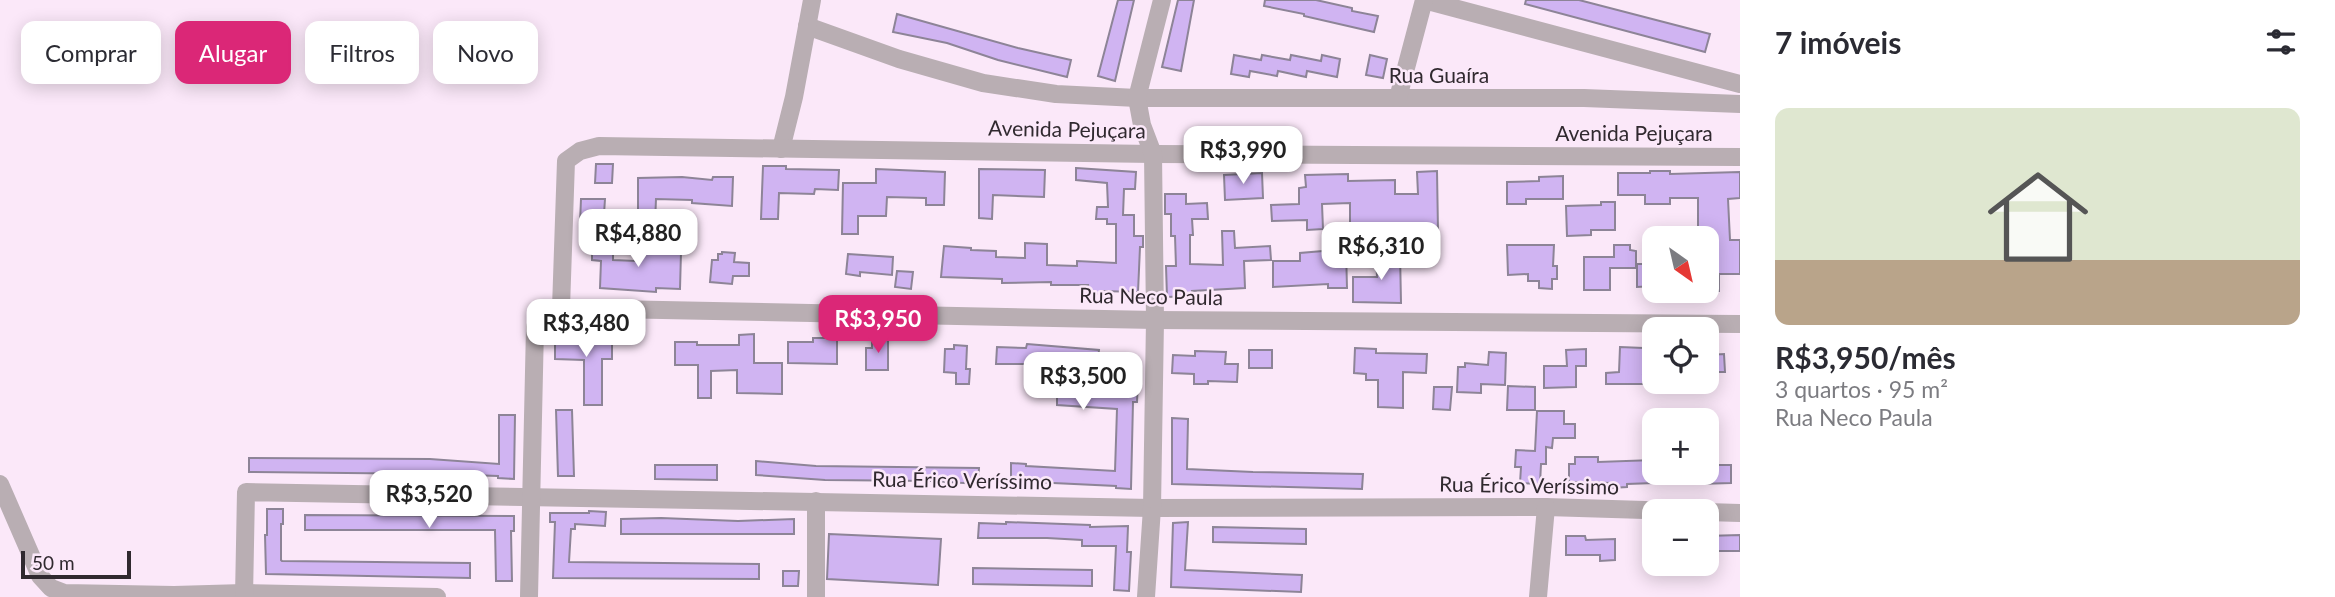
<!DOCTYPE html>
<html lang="pt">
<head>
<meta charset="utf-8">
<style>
	:root { --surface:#fff; --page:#f7f7f7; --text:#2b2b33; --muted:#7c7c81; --accent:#db2777 }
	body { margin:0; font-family:Lato,sans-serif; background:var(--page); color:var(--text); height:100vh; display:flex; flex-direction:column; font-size:26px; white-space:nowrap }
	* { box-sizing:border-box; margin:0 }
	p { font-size:23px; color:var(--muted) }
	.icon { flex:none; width:38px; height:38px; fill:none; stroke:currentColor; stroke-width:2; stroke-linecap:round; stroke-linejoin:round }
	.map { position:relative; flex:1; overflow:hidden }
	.details { display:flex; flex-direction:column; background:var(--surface); width:595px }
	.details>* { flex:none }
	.hud { position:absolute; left:21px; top:21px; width:665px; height:63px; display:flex; gap:14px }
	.needle { width:46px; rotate:146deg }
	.tools { position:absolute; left:1642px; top:226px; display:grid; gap:14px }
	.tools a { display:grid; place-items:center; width:77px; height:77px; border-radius:14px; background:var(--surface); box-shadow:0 4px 18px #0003; font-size:35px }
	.scale { position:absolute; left:21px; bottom:18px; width:110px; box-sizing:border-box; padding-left:7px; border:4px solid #30292f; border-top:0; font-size:19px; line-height:24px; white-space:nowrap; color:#30292f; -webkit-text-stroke:5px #fbe8f9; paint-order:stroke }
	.price { position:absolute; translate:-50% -60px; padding:0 16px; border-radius:14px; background:#fff; color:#222; font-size:23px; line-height:46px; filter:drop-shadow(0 2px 4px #0008) }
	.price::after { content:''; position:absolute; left:50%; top:42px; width:21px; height:16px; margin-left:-10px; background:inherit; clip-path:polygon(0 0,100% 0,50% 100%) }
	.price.active { background:var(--accent); color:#fff }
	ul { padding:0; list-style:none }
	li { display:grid; align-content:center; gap:14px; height:371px; padding:0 35px }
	li span { display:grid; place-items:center; height:217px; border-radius:14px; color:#555 }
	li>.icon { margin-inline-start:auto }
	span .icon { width:126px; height:126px; fill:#fffc; stroke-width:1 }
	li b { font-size:30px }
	h2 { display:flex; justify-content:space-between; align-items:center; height:84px; padding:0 35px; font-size:30px }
	.chip { padding:0 24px; border-radius:14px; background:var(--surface); box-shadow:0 4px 18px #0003; font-size:24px; line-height:63px }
	.chip.active { background:var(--accent); color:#fff }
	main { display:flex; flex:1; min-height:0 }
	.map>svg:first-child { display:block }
</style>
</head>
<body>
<main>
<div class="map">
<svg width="1740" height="597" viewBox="0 0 1740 597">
	<rect width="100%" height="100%" fill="#fbe8f9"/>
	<g fill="#d0b4f2" stroke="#8d8497" stroke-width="2">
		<path d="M1118,0H1134L1115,81L1098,76Z"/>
		<path d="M1178,0H1194L1181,71L1162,67Z"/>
		<path d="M1265,0H1316L1352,8V11L1378,16L1374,32L1304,16V14L1264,6Z"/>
		<path d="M1526,0H1579L1710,34L1705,52L1525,4Z"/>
		<path d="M897,14L1018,48L1071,60L1067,77L998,60L947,43L893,32Z"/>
		<path d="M1234,55L1261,60L1262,55L1290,60L1291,55L1321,61L1322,55L1340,59L1337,77L1307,71L1306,77L1278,71L1277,76L1250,71L1249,77L1231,74Z"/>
		<path d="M1370,55L1387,59L1383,78L1366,75Z"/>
		<path d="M596,164H613L612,183H595Z"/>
		<path d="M763,166H786V169L839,170L838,190L815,189L814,194L779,193L778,219H761Z"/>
		<path d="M1076,168L1136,172L1135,189H1124L1123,215H1134V236H1143V247H1140L1138,292L1102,291V294L1087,293L1088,285H1051V282L1002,283V279L941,277L944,246L971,248V250L996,251V257L1025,258V243L1047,244V265L1077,266V261L1116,263V224H1107V219H1096L1097,207H1108L1107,183L1076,180Z"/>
		<path d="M876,169L945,172L944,205H926V198L887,197L886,216H858V234H842L843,183H876Z"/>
		<path d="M979,169L1045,170L1044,197L993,195L992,219L979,218Z"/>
		<path d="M1437,171L1438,231H1384V238L1350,239V203L1322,204L1323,229L1307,230V220L1272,221L1271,205L1299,204V188L1306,187L1305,175L1348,174V181L1395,180V194H1418L1417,172Z"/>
		<path d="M1650,171H1670V174L1740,172V198L1728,199L1730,240H1740V274H1719V291H1706V238H1698V198H1670V204H1645V195H1618V173H1650Z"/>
		<path d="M1262,173L1263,198L1225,200L1224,175Z"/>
		<path d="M1563,176V199H1526V204H1507V182L1539,181V177Z"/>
		<path d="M682,177L712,180L713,177H733L732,206L692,203V200L656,199L655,224H638V178Z"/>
		<path d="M1165,194H1186V204L1207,203L1208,219H1192L1193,235H1190V264L1223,265L1222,231H1234L1235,248L1270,246L1271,260L1244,261L1245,288L1192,291V296L1167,297L1166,266H1176L1175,236H1171V214H1165Z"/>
		<path d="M581,199H605L604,214H594L593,224L580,223Z"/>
		<path d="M1601,202H1615V230H1591V235L1567,236L1566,206L1601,205Z"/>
		<path d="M592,240L613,241V260L636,261L637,249L681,252L680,289L656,288V292L600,288L601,261L592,260Z"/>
		<path d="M1507,245H1554L1553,266H1557V279H1552V289L1539,288V281H1528V274L1508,275Z"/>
		<path d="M1614,245H1630V250L1636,251V268H1610V290H1584V257H1614Z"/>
		<path d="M1346,249L1347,288H1328V284L1273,287V261H1300V253Z"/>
		<path d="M722,252L735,253L734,262L749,263V276H733L732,284L710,282L712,260H718V254H722Z"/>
		<path d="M1400,253L1401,303L1353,302V277H1377L1376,254Z"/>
		<path d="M848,254L893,257L892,275L860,272V276L846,274Z"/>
		<path d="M1637,264H1654V286L1637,287Z"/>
		<path d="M897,271L913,272L911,289L895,287Z"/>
		<path d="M555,330L574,331V334H589V336H612V359H602V405H584V360L555,359Z"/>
		<path d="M754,334V363H782V394L737,393V370L711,371V398H698V365H675V342H697V345H739V335Z"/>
		<path d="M813,338H837V364L788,363V342H813Z"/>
		<path d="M888,338V370H866V348H872V339Z"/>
		<path d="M1027,344L1099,350L1098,358L1139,359L1137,402H1133L1131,489L1116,488V486L1011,481V463L1026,464V466L1115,471L1117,409L1057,405V393L1122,397L1123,371L1066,367V372H1049V364H996L997,347L1026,348Z"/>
		<path d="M954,345L967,346L966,369H970L969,384H956V373L944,372L945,349H954Z"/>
		<path d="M1620,347L1643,348V357L1654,356V374L1643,375L1644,384H1606V373L1619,372Z"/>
		<path d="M1355,348L1376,349V353L1427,354L1426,373L1403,372V408L1378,407V380H1366V374L1354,373Z"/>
		<path d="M1586,349V366H1576V387L1544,388V366H1567L1566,350Z"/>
		<rect x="1249" y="350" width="23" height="18"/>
		<path d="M1195,351L1226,352L1225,364H1238L1237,382L1208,381V384H1194V374L1172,373L1173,355L1195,356Z"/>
		<path d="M1489,352L1506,353L1505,385L1481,384V393L1457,392L1458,367H1465V363L1488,365Z"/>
		<path d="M1724,354L1725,372H1708V355Z"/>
		<path d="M1508,386L1535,387V410H1507Z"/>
		<path d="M1434,387H1452L1450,410L1433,409Z"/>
		<path d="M556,410H572L574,476H558Z"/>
		<path d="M1537,411H1564V424H1575V438H1553L1552,448L1546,447V464H1541L1540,484L1520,483L1521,467H1515L1516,450L1535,451Z"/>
		<path d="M499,415H515L514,479L498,478V476L439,474L249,472V458L430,459L499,464Z"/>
		<path d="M1172,418L1188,419L1187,469L1253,472L1363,474L1362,489L1172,484Z"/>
		<path d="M1575,457H1598V462L1654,460V483L1627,484V487L1611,488V483L1569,482V464H1575Z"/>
		<path d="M756,461L816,466L979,468L978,484L933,481L825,480L756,475Z"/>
		<path d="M655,465H717V480L655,479Z"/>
		<path d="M1706,465H1731V483L1698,484V472H1706Z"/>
		<path d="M267,509H283V524H281V560L282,561L470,563V578L266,574L265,535H267Z"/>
		<path d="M589,511L606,512L605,526L575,524V529H571L569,562L759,564V579L553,578L555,522H550V513H589Z"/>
		<path d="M305,515L514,516V531H511L512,581H496L495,530H305Z"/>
		<path d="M661,518L738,521L794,519V534H621V519Z"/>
		<path d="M1006,522L1090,525V527L1128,526L1127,552H1131L1129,591L1114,590L1116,546H1082V540L1047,538H978L979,523L1006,524Z"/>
		<path d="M1188,522L1185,570L1302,575L1301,592L1171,587L1173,523Z"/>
		<path d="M1213,527L1306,529V544L1213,542Z"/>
		<path d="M829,534L941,539L938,585L827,579Z"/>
		<path d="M1740,535V551H1706V536Z"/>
		<path d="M1566,536H1585L1586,540L1615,539V560L1600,561V555H1566Z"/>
		<path d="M973,568L1092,570V586L973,584Z"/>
		<path d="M783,571H799L798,586H783Z"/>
	</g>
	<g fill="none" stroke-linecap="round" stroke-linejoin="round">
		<g stroke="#b9aeb3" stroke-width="18">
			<path d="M1424,0L1740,84"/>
			<path d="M807,26L899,59L983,83L1056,94L1137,98H1584L1740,104"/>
			<path d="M1398,98L1424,0"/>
			<path d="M781,149L794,97L812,0"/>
			<path d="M561,308L1155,320L1740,324"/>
			<path d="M0,484L40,576L51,588L64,593L174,595L244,593L437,597"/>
			<path d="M1706,512L1740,513"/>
			<path d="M244,597L246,492L1152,508L1546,507L1678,511"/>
			<path d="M529,597L535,327L543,316L561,308L566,161L580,151L599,146L1153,154L1740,157"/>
			<path d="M816,597V501"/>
			<path d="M1146,597L1152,508L1155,320L1153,154L1142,125L1137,98L1162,0"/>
			<path d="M1538,597L1546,507"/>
		</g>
	</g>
	<g text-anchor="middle" stroke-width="5" stroke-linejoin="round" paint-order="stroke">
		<g font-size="21" fill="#30292f" stroke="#fbe8f9">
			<text x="1439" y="83">Rua Guaíra</text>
			<text transform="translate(1067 130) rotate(1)" y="7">Avenida Pejuçara</text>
			<text x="1634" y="141">Avenida Pejuçara</text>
			<text transform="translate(1151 297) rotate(1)" y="7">Rua Neco Paula</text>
			<text transform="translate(962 481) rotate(1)" y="7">Rua Érico Veríssimo</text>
			<text transform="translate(1529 486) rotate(1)" y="7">Rua Érico Veríssimo</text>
		</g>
	</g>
</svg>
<div class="tools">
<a><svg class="needle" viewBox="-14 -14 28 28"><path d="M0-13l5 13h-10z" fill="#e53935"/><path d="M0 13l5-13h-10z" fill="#7c7c81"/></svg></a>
<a><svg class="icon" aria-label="locate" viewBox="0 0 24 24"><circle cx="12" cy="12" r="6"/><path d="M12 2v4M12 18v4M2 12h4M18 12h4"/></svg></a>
<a>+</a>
<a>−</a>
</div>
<div class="scale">50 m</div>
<b class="price" style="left:1243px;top:186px">R$3,990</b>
<b class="price" style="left:638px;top:269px">R$4,880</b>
<b class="price" style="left:1381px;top:282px">R$6,310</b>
<b class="price active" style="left:878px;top:355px">R$3,950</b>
<b class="price" style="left:586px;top:359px">R$3,480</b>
<b class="price" style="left:1083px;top:412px">R$3,500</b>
<b class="price" style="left:429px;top:530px">R$3,520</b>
<div class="hud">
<a class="chip">Comprar</a>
<a class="chip active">Alugar</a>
<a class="chip">Filtros</a>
<a class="chip">Novo</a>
</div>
</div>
<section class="details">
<h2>7 imóveis<svg class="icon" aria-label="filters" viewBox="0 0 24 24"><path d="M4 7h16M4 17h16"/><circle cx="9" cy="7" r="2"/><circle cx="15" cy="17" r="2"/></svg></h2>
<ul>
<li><span style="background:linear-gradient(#dfe7d0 70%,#b9a48a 0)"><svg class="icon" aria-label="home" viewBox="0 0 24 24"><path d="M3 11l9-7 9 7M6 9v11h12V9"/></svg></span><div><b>R$3,950/mês</b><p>3 quartos · 95 m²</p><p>Rua Neco Paula</p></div></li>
</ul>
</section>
</main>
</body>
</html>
